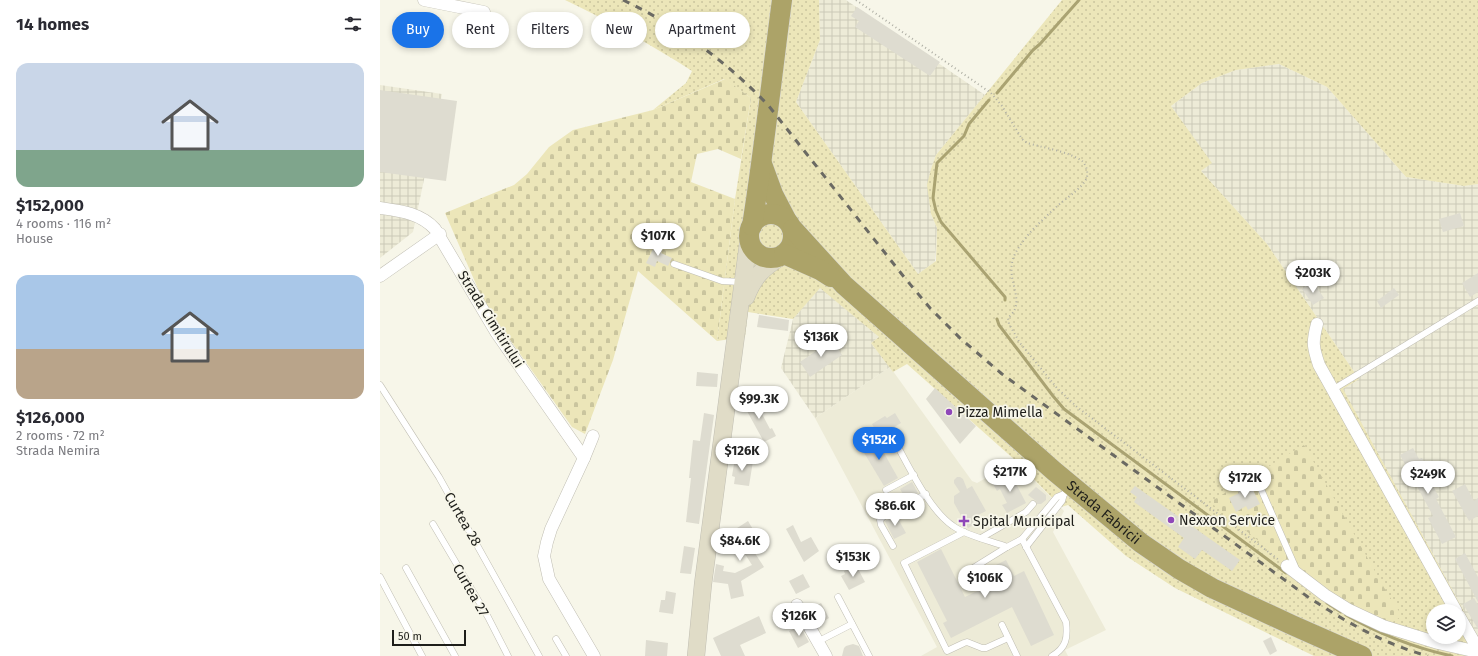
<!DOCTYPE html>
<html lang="en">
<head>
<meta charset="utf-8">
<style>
	:root { --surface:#fff; --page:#f2f2f3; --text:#2b2b33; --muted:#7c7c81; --accent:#1a73e8 }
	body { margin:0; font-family:"Fira Sans",sans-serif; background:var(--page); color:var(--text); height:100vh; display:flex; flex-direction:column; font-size:15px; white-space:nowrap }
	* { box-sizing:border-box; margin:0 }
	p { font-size:13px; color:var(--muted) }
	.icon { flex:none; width:22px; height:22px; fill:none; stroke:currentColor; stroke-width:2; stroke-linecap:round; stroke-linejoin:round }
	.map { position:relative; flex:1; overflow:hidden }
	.panel { display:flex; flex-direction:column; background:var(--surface); width:380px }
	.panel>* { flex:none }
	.hud { position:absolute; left:12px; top:12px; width:380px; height:36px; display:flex; gap:8px }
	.controls { position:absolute; left:1046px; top:604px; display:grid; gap:8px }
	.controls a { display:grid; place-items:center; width:40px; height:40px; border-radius:50%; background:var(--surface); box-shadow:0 2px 6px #0003; font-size:20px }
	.scale { position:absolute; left:12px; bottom:10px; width:74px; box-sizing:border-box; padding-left:4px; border:2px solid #1e1e1a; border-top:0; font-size:11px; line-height:14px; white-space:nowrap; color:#1e1e1a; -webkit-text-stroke:3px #f7f6e9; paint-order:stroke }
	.price { position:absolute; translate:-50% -34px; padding:0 9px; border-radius:14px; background:#fff; color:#222; font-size:13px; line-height:26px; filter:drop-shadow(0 1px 2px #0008) }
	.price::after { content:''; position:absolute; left:50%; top:24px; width:12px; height:9px; margin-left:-6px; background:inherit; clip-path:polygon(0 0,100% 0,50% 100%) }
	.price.selected { background:var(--accent); color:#fff }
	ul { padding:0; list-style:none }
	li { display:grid; align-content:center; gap:8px; height:212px; padding:0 16px }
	li span { display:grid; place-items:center; height:124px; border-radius:12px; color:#555 }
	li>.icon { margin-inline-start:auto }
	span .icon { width:72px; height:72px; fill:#fffc; stroke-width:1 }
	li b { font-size:17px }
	h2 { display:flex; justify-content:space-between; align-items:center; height:48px; padding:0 16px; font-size:17px }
	.pill { padding:0 14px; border-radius:18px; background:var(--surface); box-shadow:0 2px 6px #0003; font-size:14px; line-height:36px }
	.pill.selected { background:var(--accent); color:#fff }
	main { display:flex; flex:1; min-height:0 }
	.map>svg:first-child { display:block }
</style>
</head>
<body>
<main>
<section class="panel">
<h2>14 homes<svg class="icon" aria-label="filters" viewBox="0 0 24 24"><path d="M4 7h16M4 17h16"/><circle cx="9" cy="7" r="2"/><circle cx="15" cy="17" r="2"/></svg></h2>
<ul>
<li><span style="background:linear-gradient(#c9d6e8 70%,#7fa58c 0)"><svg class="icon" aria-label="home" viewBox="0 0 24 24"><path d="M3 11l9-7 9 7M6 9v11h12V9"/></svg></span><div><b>$152,000</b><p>4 rooms · 116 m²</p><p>House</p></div></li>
<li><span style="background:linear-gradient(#a9c7e8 60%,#b9a48a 0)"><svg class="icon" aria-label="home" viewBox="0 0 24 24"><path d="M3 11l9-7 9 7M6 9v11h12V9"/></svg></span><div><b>$126,000</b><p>2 rooms · 72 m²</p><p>Strada Nemira</p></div></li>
</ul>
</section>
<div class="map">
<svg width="1098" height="656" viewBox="0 0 1098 656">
	<defs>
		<pattern id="industrial-grid" width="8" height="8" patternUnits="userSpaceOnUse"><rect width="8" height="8" fill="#edebd7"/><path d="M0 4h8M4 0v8" fill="none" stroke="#cbc9b8"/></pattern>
		<pattern id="grass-dots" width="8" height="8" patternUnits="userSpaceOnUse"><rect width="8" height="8" fill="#ece6b9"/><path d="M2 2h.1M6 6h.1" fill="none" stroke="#cac59e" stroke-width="1.8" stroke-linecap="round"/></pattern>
		<pattern id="cemetery-stones" width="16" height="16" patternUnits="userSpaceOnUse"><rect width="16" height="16" fill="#ece6b9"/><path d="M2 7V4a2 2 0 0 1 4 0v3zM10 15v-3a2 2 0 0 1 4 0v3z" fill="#cac59e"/></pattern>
	</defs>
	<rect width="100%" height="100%" fill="#f7f6e9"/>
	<path fill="#edebd7" d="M510,367L592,481L597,483L636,461L684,511L673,532L726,630L685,650L688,656H541L557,647L435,418Z"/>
	<g fill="url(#industrial-grid)">
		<path d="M439,0H466L605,95L556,155L551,169V214L557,228L555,262L538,274L416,102L440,40Z"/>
		<path d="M899,64L947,87L1026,177L1084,186L1098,184V637L962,388L979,379L887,244L821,171L831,163L791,106L822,83L856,70Z"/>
		<path d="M0,85L62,94L33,232L0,258Z"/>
		<path d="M440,287L499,337L491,343L510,367L435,418L401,368L413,319Z"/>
	</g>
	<path fill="url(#grass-dots)" fill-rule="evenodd" d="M185,0H439L440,40L416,102L538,274L556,261L557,228L551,214L547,185L551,169L556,155L682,0H1098V184L1084,186L1026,177L947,87L899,64L856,70L822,83L791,106L832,163L821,171L887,244L979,379L963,389L1098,637V656H934L795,588L746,556L688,505L681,507L636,461L527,364L513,372L491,343L499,337L440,288L413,319L368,312L365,337L337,341L355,199L371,98L344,79L273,110L306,83L312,71C272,45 229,21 185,0ZM1053,611H1079V637H1053Z"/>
	<g fill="url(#cemetery-stones)">
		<path d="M345,79L371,98L361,159L338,149L317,154L311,182L355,199L337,341L258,271L233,360L205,434L192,427L113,316L99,291L65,213L134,185L147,174L169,147L193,130L273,110Z"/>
		<path d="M924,445L1006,591L1022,616L1011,623L1007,624L947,592L921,571L914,556L905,562L830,502Z"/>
	</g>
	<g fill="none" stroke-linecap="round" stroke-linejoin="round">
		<g stroke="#aaa372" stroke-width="3">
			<path d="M617,93L653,50L660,44L699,0"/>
			<path d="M609,100L589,124L584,136L557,163L553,198L556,211L561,222L625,297V300"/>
			<path d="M617,319L619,325L673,396L684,409L906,573"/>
			<path d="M947,603L961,612"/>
			<path d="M966,615C999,634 1035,648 1072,656"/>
		</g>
	</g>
	<g fill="#dedcd0">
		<path d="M477,7L560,62L550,76L475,27L479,21L471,16Z"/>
		<path d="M0,90L77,101L66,181L0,172Z"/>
		<path d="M1080,213L1084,226L1063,232L1059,219Z"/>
		<path d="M275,245L283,248L281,253L292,258L288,266L277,261L275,267L266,263Z"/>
		<path d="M1098,273V292L1090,297L1082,283Z"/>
		<path d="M933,282L944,298L933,305L922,289Z"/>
		<path d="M1014,288L1019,295L1001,308L997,301Z"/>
		<path d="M379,315L409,320L408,331L377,327Z"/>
		<path d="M452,340L462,355L430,377L420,362Z"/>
		<path d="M317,372L338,374L337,387L316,386Z"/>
		<path d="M555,388L596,426L580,444L546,399Z"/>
		<path d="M373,397L390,429L392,428L396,436L384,442L362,402Z"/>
		<path d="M324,413L334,415L319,524L306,522L311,478H309L313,440L320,441Z"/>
		<path d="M515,413L521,423L499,436L492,424L505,416L507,418Z"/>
		<path d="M495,437L518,478L504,486L480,446Z"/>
		<path d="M1033,448L1039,459L1042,458L1051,475L1048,477L1059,497L1056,499L1076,537L1062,544L1048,518L1053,516L1020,455Z"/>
		<path d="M355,458L373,461L369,486L354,484L355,477L352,476Z"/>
		<path d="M631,474L646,503L627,513L622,505L627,503L620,489L617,491L613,484Z"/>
		<path d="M577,477H580L583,479L587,489L592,486L606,511L598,515L601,521L588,528L574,503V496L580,492L574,483V480Z"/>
		<path d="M532,482L538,493L526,499L520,489Z"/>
		<path d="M870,484L880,504L868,510L866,506L856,512L849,498L859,493L857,490Z"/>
		<path d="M1085,484L1094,501L1098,498V516L1089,521L1072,491Z"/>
		<path d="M755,486L860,560L852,571L822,550L815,559L798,547L804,538L754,502L757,497L750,492Z"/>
		<path d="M656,487L666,495V500L661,504H657L656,501L648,495Z"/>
		<path d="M516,515L526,533L514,539L505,521Z"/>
		<path d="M368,521L377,536L371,539L373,542L369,544L384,567L361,581L364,596L351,599L348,584L333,582L336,564L344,566L343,571L355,573L372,565L351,532Z"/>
		<path d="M413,525L421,542L431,537L439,551L424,562L406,529Z"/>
		<path d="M304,546L315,548L311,574L300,573Z"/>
		<path d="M561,549L585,597L620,580L614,566L626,560L634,576L644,571L674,635L651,646L632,607L571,638L563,623L567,621L537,562Z"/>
		<path d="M1085,553L1098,577V602L1075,559Z"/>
		<path d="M476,565L485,582L469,590L461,576L465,574L464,571Z"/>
		<path d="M423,574L430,587L416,594L409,581Z"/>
		<path d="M286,591L296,593L293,614L279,612L281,600H285Z"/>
		<path d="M1094,598L1098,605V629L1083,604Z"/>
		<path d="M441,603L449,618L437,625L428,610Z"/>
		<path d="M379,616L386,633L360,645L365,656H341L333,638Z"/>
		<path d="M420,626L429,642L418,648L409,631Z"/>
		<path d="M891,637L897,651L890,655L883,641Z"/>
		<path d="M266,640L288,643L287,656H265Z"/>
		<path d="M473,644L479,646L483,656H462L464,648L466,646Z"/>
	</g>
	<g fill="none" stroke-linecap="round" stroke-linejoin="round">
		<g stroke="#c0beb3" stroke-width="7">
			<g id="service">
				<path d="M294,264L342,281L361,282"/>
				<path d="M0,385L59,477L159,656"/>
				<path d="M952,390L1098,301"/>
				<path d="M513,438C528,464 548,509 573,526C587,536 611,541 627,547L642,539L677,497L684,494L691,488"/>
				<path d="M877,480L917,571"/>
				<path d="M506,490L534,475"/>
				<path d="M53,524L108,617L128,656"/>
				<path d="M584,532L524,563L567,651L584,643L587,642L602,648H606L628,638"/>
				<path d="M601,538L646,512L653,504"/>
				<path d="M642,539L686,622C688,638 686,648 672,656"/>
				<path d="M513,546L501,525L500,520L504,516L546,494"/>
				<path d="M646,547L682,501L684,494"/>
				<path d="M26,568L75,656"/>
				<path d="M0,577L42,656"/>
				<path d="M598,584L590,570L627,547"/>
				<path d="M458,597L489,656"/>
				<path d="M622,625L637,656"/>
				<path d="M176,639L186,656"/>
				<path d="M437,642L472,624"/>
			</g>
		</g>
		<g stroke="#c0beb3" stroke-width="13">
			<g id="minor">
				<path d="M44,0L104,12"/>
				<path d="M0,208C21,211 40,213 55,229L116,332L204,458L171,529L167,542L164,556L169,579L214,656"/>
				<path d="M0,276L60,234"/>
				<path d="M937,324C932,343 933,347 939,365L1076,611"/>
				<path d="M204,458L213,436"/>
				<path d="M907,566L945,595L969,610L1003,626L1058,643L1098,652"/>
				<path d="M417,605L446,656"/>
				<path d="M1079,616L1098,649"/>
			</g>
		</g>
		<g stroke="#c0beb3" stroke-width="18">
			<g id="secondary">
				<path d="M366,297C374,276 383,268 402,256"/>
				<path d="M316,656L323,584L369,237"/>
			</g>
		</g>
		<g stroke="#d6d6d6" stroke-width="21">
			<g id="trunk">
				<path d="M382,164L393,194L406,219"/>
				<circle cx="391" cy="236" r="22"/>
				<path d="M372,226C384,151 392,75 402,0"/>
				<path id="s1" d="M413,229L464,285L674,471L761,543L799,569L832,588L912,625L982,656"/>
				<path d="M404,254L440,270L451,277"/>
			</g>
		</g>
		<path stroke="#aeaea4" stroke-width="2" stroke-dasharray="1 3" stroke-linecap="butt" d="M476,0L611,93L622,106L642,139L647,143C661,147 690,152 702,161C706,164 708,172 707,177C704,188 680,202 672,211C659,223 645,236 636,252C623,275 643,295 634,311C633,313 630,316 628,318L629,324L640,343L677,388L697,407L899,560"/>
		<use href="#service" stroke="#fff" stroke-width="6"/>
		<use href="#minor" stroke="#fff" stroke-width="12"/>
		<use href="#secondary" stroke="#e0dcc7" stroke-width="17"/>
		<use href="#trunk" stroke="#aca368" stroke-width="20"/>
		<path stroke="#6b6a63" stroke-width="3" stroke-dasharray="7 7" stroke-linecap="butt" d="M243,0C298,26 346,61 388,105L524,277L550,308L581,339L622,374L928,597C966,622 1004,644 1048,656"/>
	</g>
	<g fill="#8f47b9" stroke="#f7f6e9" stroke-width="1.5">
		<circle cx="569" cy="412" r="4"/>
		<circle cx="791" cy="520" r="4"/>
		<path d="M582 515h4v4h4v4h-4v4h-4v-4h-4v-4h4z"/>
	</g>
	<g text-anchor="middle" stroke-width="3.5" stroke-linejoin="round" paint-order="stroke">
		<g font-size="14" fill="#1e1e1a" stroke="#f7f6e9">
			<text transform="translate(111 319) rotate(58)" y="5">Strada Cimitirului</text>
			<text dy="5" stroke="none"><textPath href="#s1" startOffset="421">Strada Fabricii</textPath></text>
			<text transform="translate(83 519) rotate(60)" y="5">Curtea 28</text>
			<text transform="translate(91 590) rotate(60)" y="5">Curtea 27</text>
		</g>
		<g font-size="14" fill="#1e1e1a" stroke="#f7f6e9" text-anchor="start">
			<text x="577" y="417">Pizza Mimella</text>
			<text x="799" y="525">Nexxon Service</text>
			<text x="593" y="526">Spital Municipal</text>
		</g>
	</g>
</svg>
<div class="controls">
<a><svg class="icon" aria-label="layers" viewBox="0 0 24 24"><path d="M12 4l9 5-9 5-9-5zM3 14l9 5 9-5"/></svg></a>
</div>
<div class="scale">50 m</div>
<b class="price" style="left:278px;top:257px">$107K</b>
<b class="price" style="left:933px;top:294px">$203K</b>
<b class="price" style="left:441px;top:358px">$136K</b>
<b class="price" style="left:379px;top:420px">$99.3K</b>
<b class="price selected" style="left:499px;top:461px">$152K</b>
<b class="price" style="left:362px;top:472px">$126K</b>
<b class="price" style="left:630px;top:493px">$217K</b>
<b class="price" style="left:1048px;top:495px">$249K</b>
<b class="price" style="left:865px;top:499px">$172K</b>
<b class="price" style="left:515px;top:527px">$86.6K</b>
<b class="price" style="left:360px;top:562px">$84.6K</b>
<b class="price" style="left:473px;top:578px">$153K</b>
<b class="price" style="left:605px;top:599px">$106K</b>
<b class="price" style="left:419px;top:637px">$126K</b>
<div class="hud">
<a class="pill selected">Buy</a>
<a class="pill">Rent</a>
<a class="pill">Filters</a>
<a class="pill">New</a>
<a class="pill">Apartment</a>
</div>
</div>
</main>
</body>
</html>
